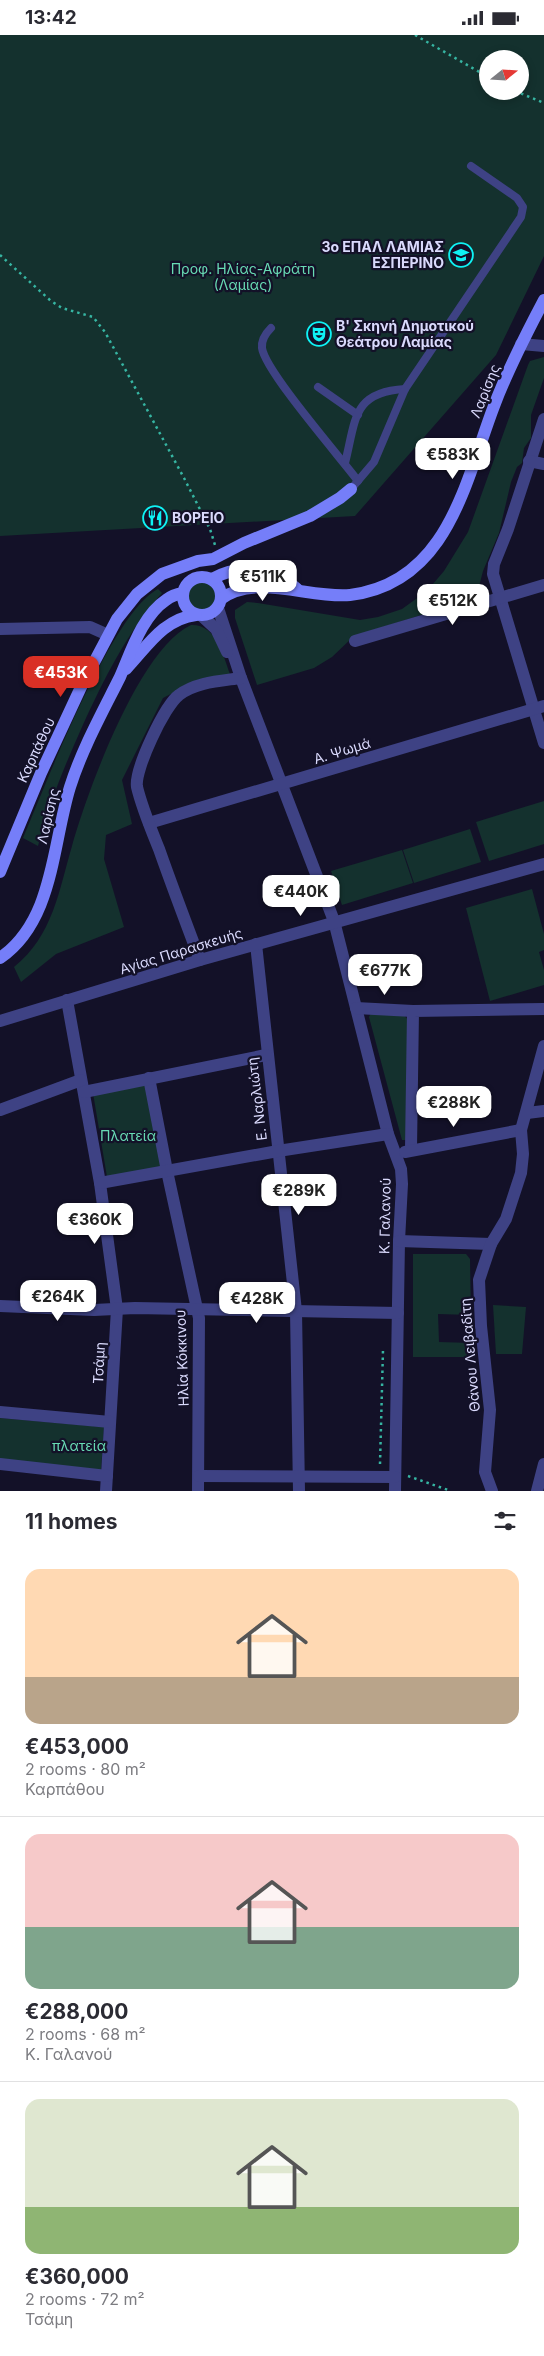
<!DOCTYPE html>
<html lang="en">
<head>
<meta charset="utf-8">
<style>
	:root { --surface:#fff; --page:#f7f7f7; --text:#2b2b33; --muted:#7c7c81; --line:#e1e1e2; --accent:#d93025 }
	body { margin:0; font-family:Inter,sans-serif; background:var(--page); color:var(--text); height:100vh; display:flex; flex-direction:column; font-size:19px; white-space:nowrap }
	* { box-sizing:border-box; margin:0 }
	p { font-size:16px; color:var(--muted) }
	.icon { flex:none; width:28px; height:28px; fill:none; stroke:currentColor; stroke-width:2; stroke-linecap:round; stroke-linejoin:round }
	.map { position:relative; height:1456px; overflow:hidden }
	.side { display:flex; flex-direction:column; background:var(--surface); flex:1 }
	.side>* { flex:none }
	.needle { width:32px; rotate:72deg }
	.fabs { position:absolute; left:479px; top:15px; display:grid; gap:10px }
	.fabs a { display:grid; place-items:center; width:50px; height:50px; border-radius:50%; background:var(--surface); box-shadow:0 2px 8px #0003; font-size:25px }
	.price { position:absolute; translate:-50% -42px; padding:0 11px; border-radius:10px; background:#fff; color:#222; font-size:16px; line-height:32px; filter:drop-shadow(0 1px 2px #0008) }
	.price::after { content:''; position:absolute; left:50%; top:30px; width:15px; height:11px; margin-left:-8px; background:inherit; clip-path:polygon(0 0,100% 0,50% 100%) }
	.price.current { background:var(--accent); color:#fff }
	ul { padding:0; list-style:none }
	li { display:grid; align-content:center; gap:10px; height:265px; padding:0 25px }
	li+li { border-top:1px solid var(--line) }
	li span { display:grid; place-items:center; height:155px; border-radius:15px; color:#555 }
	li>.icon { margin-inline-start:auto }
	span .icon { width:90px; height:90px; fill:#fffc; stroke-width:1 }
	li b { font-size:21px }
	h2 { display:flex; justify-content:space-between; align-items:center; height:60px; padding:0 25px; font-size:21px }
	.status { display:flex; justify-content:space-between; align-items:center; height:35px; padding:0 25px; background:var(--surface); direction:ltr }
	.status svg { height:14px; fill:currentColor }
	.map>svg:first-child { display:block }
</style>
</head>
<body>
<div class="status"><b>13:42</b><svg viewBox="0 0 49 12"><path d="M0 12V9h3v3zM5 12V6h3v6zM10 12V3h3v9zM15 12V0h3v12zM26 1h20v11H26zM47 4h2v5h-2z"/></svg></div>
<div class="map">
<svg width="544" height="1456" viewBox="0 0 544 1456">
	<rect width="100%" height="100%" fill="#131128"/>
	<g fill="#14312e" fill-rule="evenodd">
		<path d="M0,0H544V221L496,320L355,481L0,501ZM488,24H520V56H488Z"/>
		<path d="M544,322V343L531,380V403L524,413L522,428L517,432L511,447L499,498L483,536L476,563L354,601L332,622L314,633L257,650L235,583V575L247,567L258,568L360,585L378,582L402,574L427,556L444,536L468,497L528,330L530,326Z"/>
		<circle cx="203" cy="561" r="15"/>
		<path d="M158,554L162,558C127,597 104,644 82,692C64,732 49,769 38,811L23,803C46,749 111,578 158,554Z"/>
		<path d="M191,590C216,589 223,620 230,639L194,647L163,663L122,745L132,789L106,800L104,824L124,892L56,919L21,947L14,932C53,901 59,855 72,811C87,757 139,614 191,590Z"/>
		<path d="M544,766V809L489,826L476,787Z"/>
		<path d="M470,794L481,827L414,848L403,815Z"/>
		<path d="M402,815L413,848L342,870L331,836Z"/>
		<path d="M532,854L544,899V915L539,917L544,935V950L490,966L466,873Z"/>
		<path d="M371,978H402L409,986L408,1105H402L369,982Z"/>
		<path d="M148,1049L163,1132L107,1142L93,1058Z"/>
		<path d="M413,1219H466L470,1224L471,1280L438,1279L439,1307L472,1308L473,1322H413Z"/>
		<path d="M493,1270L526,1272L522,1319H496Z"/>
		<path d="M0,1383L104,1392L101,1435L0,1425Z"/>
	</g>
	<g fill="none" stroke-linecap="round" stroke-linejoin="round">
		<g stroke="#36b5a2" stroke-width="2.5" stroke-dasharray="2.5 4" stroke-linecap="butt">
			<path d="M415,0L488,42"/>
			<path d="M515,56L544,68"/>
			<path d="M0,220L51,266L62,273L93,282L105,297L184,443L210,494L215,510"/>
			<path d="M380,1429L383,1315"/>
			<path d="M408,1441L451,1456"/>
		</g>
		<g stroke="#3e4284" stroke-width="8">
			<path d="M271,293C266,298 261,304 262,313C265,336 340,422 358,446"/>
			<path d="M318,352L358,380"/>
			<path d="M345,428C356,385 352,357 405,354"/>
			<path d="M351,454L374,427L405,354L521,182L523,172L517,163L471,131"/>
		</g>
		<g stroke="#3e4284" stroke-width="12">
			<path d="M521,309L544,311"/>
			<path d="M544,384L508,494L494,529L493,539L544,708"/>
			<path d="M529,426L544,429"/>
			<path d="M218,573L241,643L334,886L388,1099L401,1134L402,1149L399,1206L395,1456"/>
			<path d="M202,581L216,594L227,617"/>
			<path d="M0,594L90,592L108,600"/>
			<path d="M355,606L544,550"/>
			<path d="M149,788L544,671"/>
			<path d="M256,909L296,1276L299,1456"/>
			<path d="M200,925C186,888 172,851 159,814C151,794 142,773 137,752C134,735 165,670 179,660C196,647 221,646 241,643"/>
			<path d="M67,965L100,1148L117,1274L106,1456"/>
			<path d="M356,973L413,976"/>
			<path d="M0,986L200,925L544,829"/>
			<path d="M149,1043L167,1136L199,1283L198,1456"/>
			<path d="M84,1057L266,1020"/>
			<path d="M0,1075L81,1045"/>
			<path d="M527,1078L544,1076"/>
			<path d="M411,1114L413,976L544,974"/>
			<path d="M405,1117L521,1095"/>
			<path d="M100,1148L278,1116L388,1099"/>
			<path d="M399,1206L491,1209"/>
			<path d="M0,1271L94,1275L135,1273L398,1278"/>
			<path d="M0,1377L110,1387"/>
			<path d="M0,1429L107,1441"/>
			<path d="M199,1441L395,1442"/>
			<path d="M492,1456L485,1437L490,1375L481,1291L479,1245L491,1209L506,1184L521,1138L523,1119L521,1095L544,1011"/>
			<path d="M537,1456L544,1429"/>
		</g>
		<g stroke="#757ef9" stroke-width="12">
			<circle cx="202" cy="561" r="19"/>
			<path d="M212,544C240,528 274,533 297,554"/>
			<path d="M221,564C255,538 311,564 350,560C448,548 465,447 494,371C508,334 526,299 544,265"/>
			<path d="M126,634C147,612 163,584 196,580"/>
			<path d="M0,837L41,738L81,652L117,584L137,559L162,539L198,526L213,524L244,508L310,481L340,463L351,454"/>
			<path d="M0,923C54,886 52,810 70,752C82,714 102,678 120,642C131,617 142,581 166,565C171,561 177,559 183,558"/>
		</g>
	</g>
	<defs>
		<g id="school-ring" transform="scale(1.25)"><circle r="9.5" fill="#131128" stroke="#0ff2f4" stroke-width="1.5"/><path d="M0-5L7-2L0 1L-7-2ZM-4 1L0 2.5L4 1V4Q0 6-4 4Z" fill="#0ff2f4"/></g>
		<g id="theatre-ring" transform="scale(1.25)"><circle r="9.5" fill="#131128" stroke="#0ff2f4" stroke-width="1.5"/><path d="M-5-5.5Q0-4 5-5.5V0Q5 5 0 6Q-5 5-5 0ZM-3.3-2.5H-1v1.5H-3.3ZM1-2.5H3.3v1.5H1ZM-2.8 1Q0 5.5 2.8 1Z" fill="#0ff2f4"/></g>
		<g id="restaurant-ring" transform="scale(1.25)"><circle r="9.5" fill="#131128" stroke="#0ff2f4" stroke-width="1.5"/><path d="M-5-6h1v4h1v-4h1v4h1v-4h1v5L-1.5 .5V6h-2V.5L-5-1ZM5-6V6H3V1.5H1.5Q1.5-4 5-6Z" fill="#0ff2f4"/></g>
	</defs>
	<g fill-rule="evenodd">
		<use href="#school-ring" x="461" y="220"/>
		<use href="#theatre-ring" x="319" y="299"/>
		<use href="#restaurant-ring" x="155" y="483"/>
	</g>
	<g text-anchor="middle" stroke-width="4.5" stroke-linejoin="round" paint-order="stroke">
		<g font-size="14" font-weight="bold" fill="#dadafd" stroke="#131128" text-anchor="start">
			<text x="444" y="217" text-anchor="end">3ο ΕΠΑΛ ΛΑΜΙΑΣ<tspan x="444" dy="16">ΕΣΠΕΡΙΝΟ</tspan></text>
			<text x="336" y="296">Β' Σκηνή Δημοτικού<tspan x="336" dy="16">Θεάτρου Λαμίας</tspan></text>
			<text x="172" y="488">ΒΟΡΕΙΟ</text>
		</g>
		<g font-size="14" fill="#68dbb4" stroke="#131128">
			<text x="243" y="239">Προφ. Ηλίας-Αφράτη<tspan x="243" dy="16">(Λαμίας)</tspan></text>
			<text x="128" y="1106">Πλατεία</text>
			<text x="79" y="1416">πλατεία</text>
		</g>
		<g font-size="14" fill="#dadafd" stroke="#131128">
			<text transform="translate(485 356) rotate(-68)" y="5">Λαρίσης</text>
			<text transform="translate(36 715) rotate(-65)" y="5">Καρπάθου</text>
			<text transform="translate(342 716) rotate(-17)" y="5">Α. Ψωμά</text>
			<text transform="translate(48 781) rotate(-77)" y="5">Λαρίσης</text>
			<text transform="translate(181 916) rotate(-17)" y="5">Αγίας Παρασκευής</text>
			<text transform="translate(257 1064) rotate(-97)" y="5">Ε. Ναρλιώτη</text>
			<text transform="translate(385 1181) rotate(-89)" y="5">Κ. Γαλανού</text>
			<text transform="translate(470 1320) rotate(-95)" y="5">Θάνου Λειβαδίτη</text>
			<text transform="translate(182 1323) rotate(-92)" y="5">Ηλία Κόκκινου</text>
			<text transform="translate(99 1328) rotate(-87)" y="5">Τσάμη</text>
		</g>
	</g>
</svg>
<div class="fabs">
<a><svg class="needle" viewBox="-14 -14 28 28"><path d="M0-13l5 13h-10z" fill="#e53935"/><path d="M0 13l5-13h-10z" fill="#7c7c81"/></svg></a>
</div>
<b class="price" style="left:453px;top:445px">€583K</b>
<b class="price" style="left:263px;top:567px">€511K</b>
<b class="price" style="left:453px;top:591px">€512K</b>
<b class="price current" style="left:61px;top:663px">€453K</b>
<b class="price" style="left:301px;top:882px">€440K</b>
<b class="price" style="left:385px;top:961px">€677K</b>
<b class="price" style="left:454px;top:1093px">€288K</b>
<b class="price" style="left:299px;top:1181px">€289K</b>
<b class="price" style="left:95px;top:1210px">€360K</b>
<b class="price" style="left:58px;top:1287px">€264K</b>
<b class="price" style="left:257px;top:1289px">€428K</b>
</div>
<section class="side">
<h2>11 homes<svg class="icon" aria-label="filters" viewBox="0 0 24 24"><path d="M4 7h16M4 17h16"/><circle cx="9" cy="7" r="2"/><circle cx="15" cy="17" r="2"/></svg></h2>
<ul>
<li><span style="background:linear-gradient(#ffd9b3 70%,#b9a48a 0)"><svg class="icon" aria-label="home" viewBox="0 0 24 24"><path d="M3 11l9-7 9 7M6 9v11h12V9"/></svg></span><div><b>€453,000</b><p>2 rooms · 80 m²</p><p>Καρπάθου</p></div></li>
<li><span style="background:linear-gradient(#f6c9c9 60%,#7fa58c 0)"><svg class="icon" aria-label="home" viewBox="0 0 24 24"><path d="M3 11l9-7 9 7M6 9v11h12V9"/></svg></span><div><b>€288,000</b><p>2 rooms · 68 m²</p><p>Κ. Γαλανού</p></div></li>
<li><span style="background:linear-gradient(#dfe7d0 70%,#8fb573 0)"><svg class="icon" aria-label="home" viewBox="0 0 24 24"><path d="M3 11l9-7 9 7M6 9v11h12V9"/></svg></span><div><b>€360,000</b><p>2 rooms · 72 m²</p><p>Τσάμη</p></div></li>
</ul>
</section>
</body>
</html>
